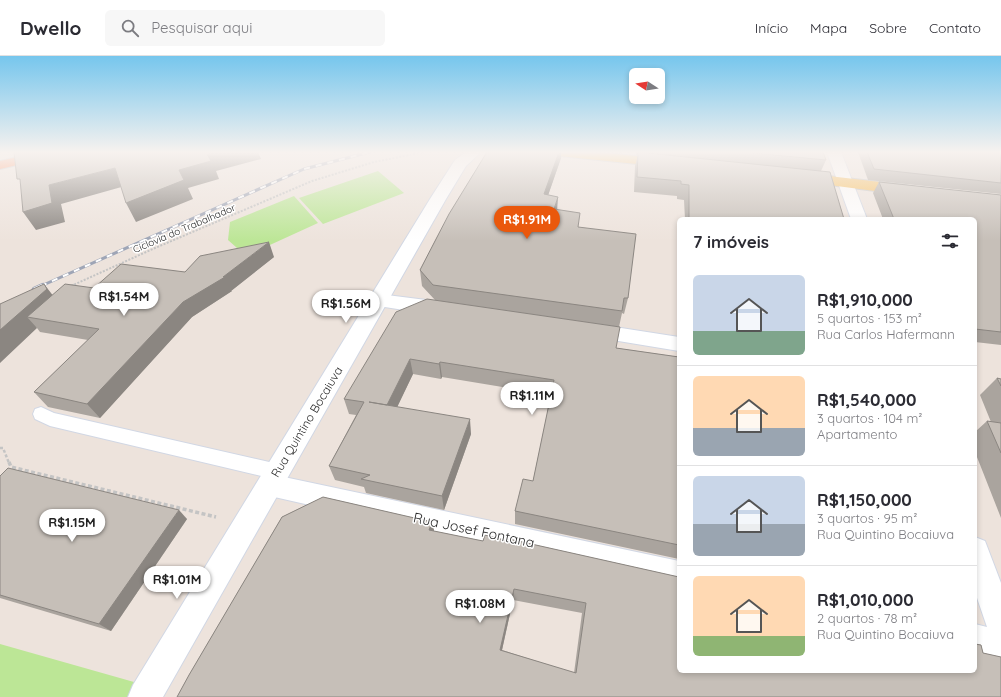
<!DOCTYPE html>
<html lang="pt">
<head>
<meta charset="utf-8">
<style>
	:root { --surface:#fff; --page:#f7f7f7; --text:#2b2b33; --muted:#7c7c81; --line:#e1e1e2; --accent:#ea580c }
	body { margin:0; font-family:Quicksand,sans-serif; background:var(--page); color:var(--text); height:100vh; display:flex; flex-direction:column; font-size:15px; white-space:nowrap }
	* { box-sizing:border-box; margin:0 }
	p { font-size:13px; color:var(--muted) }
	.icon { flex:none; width:22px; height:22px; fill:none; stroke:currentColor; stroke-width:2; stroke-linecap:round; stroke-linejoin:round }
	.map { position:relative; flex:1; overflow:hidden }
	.sheet { position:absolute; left:677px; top:161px; width:300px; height:456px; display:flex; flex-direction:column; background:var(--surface); border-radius:6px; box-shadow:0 2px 6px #0003 }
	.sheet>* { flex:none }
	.needle { width:26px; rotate:282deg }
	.controls { position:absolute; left:629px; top:12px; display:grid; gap:8px }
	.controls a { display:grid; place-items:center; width:36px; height:36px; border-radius:6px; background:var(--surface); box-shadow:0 2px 6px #0003; font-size:20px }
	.price { position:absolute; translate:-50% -34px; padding:0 9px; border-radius:14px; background:#fff; color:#222; font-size:13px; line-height:26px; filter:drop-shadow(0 1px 2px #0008) }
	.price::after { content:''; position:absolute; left:50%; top:24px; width:12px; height:9px; margin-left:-6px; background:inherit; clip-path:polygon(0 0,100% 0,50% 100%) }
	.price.on { background:var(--accent); color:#fff }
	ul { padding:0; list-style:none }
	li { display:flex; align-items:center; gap:12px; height:100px; padding:0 16px }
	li+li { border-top:1px solid var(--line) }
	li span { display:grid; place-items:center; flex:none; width:112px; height:80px; border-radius:6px; color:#555 }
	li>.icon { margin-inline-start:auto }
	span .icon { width:48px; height:48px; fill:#fffc; stroke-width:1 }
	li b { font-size:17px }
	h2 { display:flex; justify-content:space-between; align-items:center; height:48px; padding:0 16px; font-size:17px }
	header { display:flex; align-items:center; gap:24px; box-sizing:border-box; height:56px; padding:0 20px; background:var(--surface); border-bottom:1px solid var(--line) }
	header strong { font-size:19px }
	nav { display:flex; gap:22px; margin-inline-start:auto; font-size:14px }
	.search { width:280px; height:36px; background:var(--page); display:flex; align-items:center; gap:10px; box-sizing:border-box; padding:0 14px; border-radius:6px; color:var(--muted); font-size:15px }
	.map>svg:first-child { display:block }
</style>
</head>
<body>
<header>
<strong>Dwello</strong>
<div class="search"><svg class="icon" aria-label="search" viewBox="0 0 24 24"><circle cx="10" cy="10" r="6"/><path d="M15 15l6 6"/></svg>Pesquisar aqui</div>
<nav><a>Início</a><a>Mapa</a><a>Sobre</a><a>Contato</a></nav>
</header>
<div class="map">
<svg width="1001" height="641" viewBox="0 0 1001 641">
	<rect width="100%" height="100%" fill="#ede3dc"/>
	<g fill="#bce696">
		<path d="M378,115L404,137L323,168L299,142Z"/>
		<path d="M294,140L318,167L246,200L228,184L230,166Z"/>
		<path d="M0,588L141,628L134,641H0Z"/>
	</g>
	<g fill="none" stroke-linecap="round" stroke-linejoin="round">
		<g stroke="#d1d7e4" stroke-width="2">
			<path id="lane" d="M41,351L54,357L278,408L285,410L287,416L285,422L278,424L50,370L35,363L33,358L35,353Z"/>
		</g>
		<g stroke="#d1d7e4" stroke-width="2">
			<g id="street">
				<path d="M827,96H841L867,163H851Z"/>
				<path d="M379,238L442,246L449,248L452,253L449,258L442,260L372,249L369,244L372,239Z"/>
				<path d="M589,267L679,281V295L582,279L579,274L582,269Z"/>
				<path d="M270,418L679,505V533L270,440L261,437L257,429L261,421Z"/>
				<path d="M975,481L985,485L1001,527V606L975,600V568L987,571L975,536Z"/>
			</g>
		</g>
		<g stroke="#d1d7e4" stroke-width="2">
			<path id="secondary" d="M466,96H481L466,110L446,143L163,641H128L133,629L430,143L455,104Z"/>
		</g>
		<g stroke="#c4c4c4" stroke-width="2">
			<g id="primary">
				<path d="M552,96H596L666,103L671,104L673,107L671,110L666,111L559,100L554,99Z"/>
				<path d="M803,117L906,129L912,131L914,134L912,137L906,139L798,125L795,122L798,119Z"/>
			</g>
		</g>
		<g stroke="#c4c4c4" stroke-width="2">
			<path id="highway" d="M39,96H62L60,99L0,113V105Z"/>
		</g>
		<path stroke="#c4c4c4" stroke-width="2" stroke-dasharray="2 1.5" stroke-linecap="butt" d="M71,230L155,192L312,125L374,106L425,96"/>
		<g stroke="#c4c4c4" stroke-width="2.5" stroke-dasharray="3 2" stroke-linecap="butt">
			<path d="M71,230L74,229"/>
			<path d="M0,392H3L9,407"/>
		</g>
		<path stroke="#c4c4c4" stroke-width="3.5" stroke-dasharray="4 2.5" stroke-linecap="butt" d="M9,406L11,411L216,461"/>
		<use href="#lane" fill="#fff" fill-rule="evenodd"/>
		<use href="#street" fill="#fff" fill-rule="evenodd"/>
		<use href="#secondary" fill="#fff" fill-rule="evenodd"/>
		<use href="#primary" fill="#f6bc58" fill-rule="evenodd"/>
		<use href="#highway" fill="#f85" fill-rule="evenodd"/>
		<g stroke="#9ea5b6" stroke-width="3">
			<path id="rail-far1" d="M41,230L304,113L370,96"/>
		</g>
		<g stroke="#9ea5b6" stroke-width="4.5">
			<path id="rail" d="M34,233L43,229"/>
		</g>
		<use href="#rail-far1" stroke="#fff" stroke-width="2" stroke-dasharray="6" stroke-linecap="butt"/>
		<use href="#rail" stroke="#fff" stroke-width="3" stroke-dasharray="9" stroke-linecap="butt"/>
	</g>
	<g fill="#aaa49e" fill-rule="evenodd">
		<path d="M530,96H561V102L548,139L557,154L578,171L628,242L624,258L622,257L619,271L450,247L616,292L679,301V503L515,468V455L533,425L551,339L442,321L441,323L413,318L397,351L471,378L444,454L366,437L364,431L335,424L329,410L356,359L349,358L344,343L435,244L422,230L420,214L529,97Z"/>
		<path d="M637,96H823L826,104L821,115L844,163H685L684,144L677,143V140L634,136L635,110L638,99H636Z"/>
		<path d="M858,96H1001V138L868,124Z"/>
		<path d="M879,126L1001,139V289L975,286V163H883L873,137Z"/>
		<path d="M274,201L231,235H232L192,261L100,362L48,351L34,336L88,284L40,276L37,272L0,248Z"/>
		<path d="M997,322L1001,323V462L975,396V376L987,365L991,366L980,339Z"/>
		<path d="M0,420L187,463L111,575L0,542Z"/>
		<path d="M323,441L432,466L434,475L483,485L485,479L508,485L509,483L679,521V615H975V588L981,589L983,597L1001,601V641H177L189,619L282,461ZM513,544L582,557L574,617L502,594Z"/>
	</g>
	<g fill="#8b8681">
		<path d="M216,96H258L261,103L216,115L219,123L188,132L193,143L136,166L126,147L179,114L207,98Z"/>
		<path d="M559,96H561V102L543,154L544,138Z"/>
		<path d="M115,112L125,130L61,148L65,166L36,174L23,156L49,129Z"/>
		<path d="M558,141L557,156L554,153Z"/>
		<path d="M269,186L274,201L231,235H232L192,261L100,362L87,348L183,246L223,221Z"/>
		<path d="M44,228L58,246L27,261L37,272L0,307V274Z"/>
		<path d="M410,303L413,318L391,364L387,349Z"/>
		<path d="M440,306L442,321L441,323L439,308Z"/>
		<path d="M470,363L471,378L444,454L442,440Z"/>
		<path d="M179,454L187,463L111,575L99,568Z"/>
		<path d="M432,466L435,479L429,474Z"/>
		<path d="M514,533L513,544L500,603V594Z"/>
	</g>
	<g fill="#c6bfb8" stroke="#8b8681" fill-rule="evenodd">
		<path d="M14,96H216L207,98L211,105L179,114L184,124L126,147L115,112L49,129L52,147L23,156L20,123H17Z"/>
		<path d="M487,96H515L529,97L530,96H559L544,138L558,141L554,153L580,157L578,171L636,178L628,242H624L622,255L433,229L420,214L449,158Z"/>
		<path d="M638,96L830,116L844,163H689V129L681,128V125L637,121Z"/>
		<path d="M743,96H823L826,104Z"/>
		<path d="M867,96H1001V127L874,113Z"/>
		<path d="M879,126L1001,139V276L975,273V163H894Z"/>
		<path d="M269,186L223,221H225L183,246L87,348L34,336L99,273L27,261L65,228L94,232L121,208L185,216L200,200Z"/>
		<path d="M44,228L47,233L0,274V248Z"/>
		<path d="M427,243L620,271L616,292L679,301V489L515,455L523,423L533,425L554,324L440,306L439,308L410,303L387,349L369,346L470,363L442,440L361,423L370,419L329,410L364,346L344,343L396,256Z"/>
		<path d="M997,322L1001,323V330Z"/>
		<path d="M987,365L1001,367V397Z"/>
		<path d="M8,412L179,454L99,568L0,539V420Z"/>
		<path d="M323,441L432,466L429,474L483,485L485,479L508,485L509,483L679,521V615H975V588L981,589L983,597L1001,601V641H177L189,619L282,461ZM514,533L586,547L576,617L500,594Z"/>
	</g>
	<linearGradient id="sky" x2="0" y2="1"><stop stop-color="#76c6ed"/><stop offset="0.52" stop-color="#f7f2ef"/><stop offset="1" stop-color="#f7f2ef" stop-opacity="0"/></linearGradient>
	<rect width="1001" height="185" fill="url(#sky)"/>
	<g text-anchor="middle" stroke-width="3" stroke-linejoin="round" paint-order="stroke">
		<g font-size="10" fill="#2b2b2b" stroke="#fff">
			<text transform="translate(184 172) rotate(-23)" y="4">Ciclovia do Trabalhador</text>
		</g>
		<g font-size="12" fill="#2b2b2b" stroke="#fff">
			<text transform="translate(307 366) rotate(-59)" y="4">Rua Quintino Bocaiuva</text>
		</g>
		<g font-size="14" fill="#2b2b2b" stroke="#fff">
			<text transform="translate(474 474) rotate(12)" y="5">Rua Josef Fontana</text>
		</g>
	</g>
</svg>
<div class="controls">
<a><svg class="needle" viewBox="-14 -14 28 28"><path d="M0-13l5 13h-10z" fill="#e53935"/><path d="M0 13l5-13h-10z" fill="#7c7c81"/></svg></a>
</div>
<b class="price on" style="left:527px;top:184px">R$1.91M</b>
<b class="price" style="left:124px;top:261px">R$1.54M</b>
<b class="price" style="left:346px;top:268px">R$1.56M</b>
<b class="price" style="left:532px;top:360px">R$1.11M</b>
<b class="price" style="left:72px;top:487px">R$1.15M</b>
<b class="price" style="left:177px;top:544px">R$1.01M</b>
<b class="price" style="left:480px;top:568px">R$1.08M</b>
<section class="sheet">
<h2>7 imóveis<svg class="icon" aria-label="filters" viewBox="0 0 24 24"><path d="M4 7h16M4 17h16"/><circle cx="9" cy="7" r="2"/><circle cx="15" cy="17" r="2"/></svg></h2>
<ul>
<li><span style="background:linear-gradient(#c9d6e8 70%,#7fa58c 0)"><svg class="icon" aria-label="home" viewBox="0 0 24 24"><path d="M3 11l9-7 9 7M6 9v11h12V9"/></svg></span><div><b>R$1,910,000</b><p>5 quartos · 153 m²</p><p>Rua Carlos Hafermann</p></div></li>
<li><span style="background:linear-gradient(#ffd9b3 65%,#9aa5b1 0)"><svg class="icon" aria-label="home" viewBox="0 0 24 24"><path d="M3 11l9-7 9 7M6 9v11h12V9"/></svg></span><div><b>R$1,540,000</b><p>3 quartos · 104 m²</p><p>Apartamento</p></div></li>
<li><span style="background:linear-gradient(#c9d6e8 60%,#9aa5b1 0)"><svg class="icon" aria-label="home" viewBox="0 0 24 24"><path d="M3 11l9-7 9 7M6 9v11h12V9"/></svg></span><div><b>R$1,150,000</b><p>3 quartos · 95 m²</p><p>Rua Quintino Bocaiuva</p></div></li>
<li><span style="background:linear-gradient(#ffd9b3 75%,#8fb573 0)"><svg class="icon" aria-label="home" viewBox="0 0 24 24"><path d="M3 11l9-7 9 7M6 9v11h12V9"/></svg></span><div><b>R$1,010,000</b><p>2 quartos · 78 m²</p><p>Rua Quintino Bocaiuva</p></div></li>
</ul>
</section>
</div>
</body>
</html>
